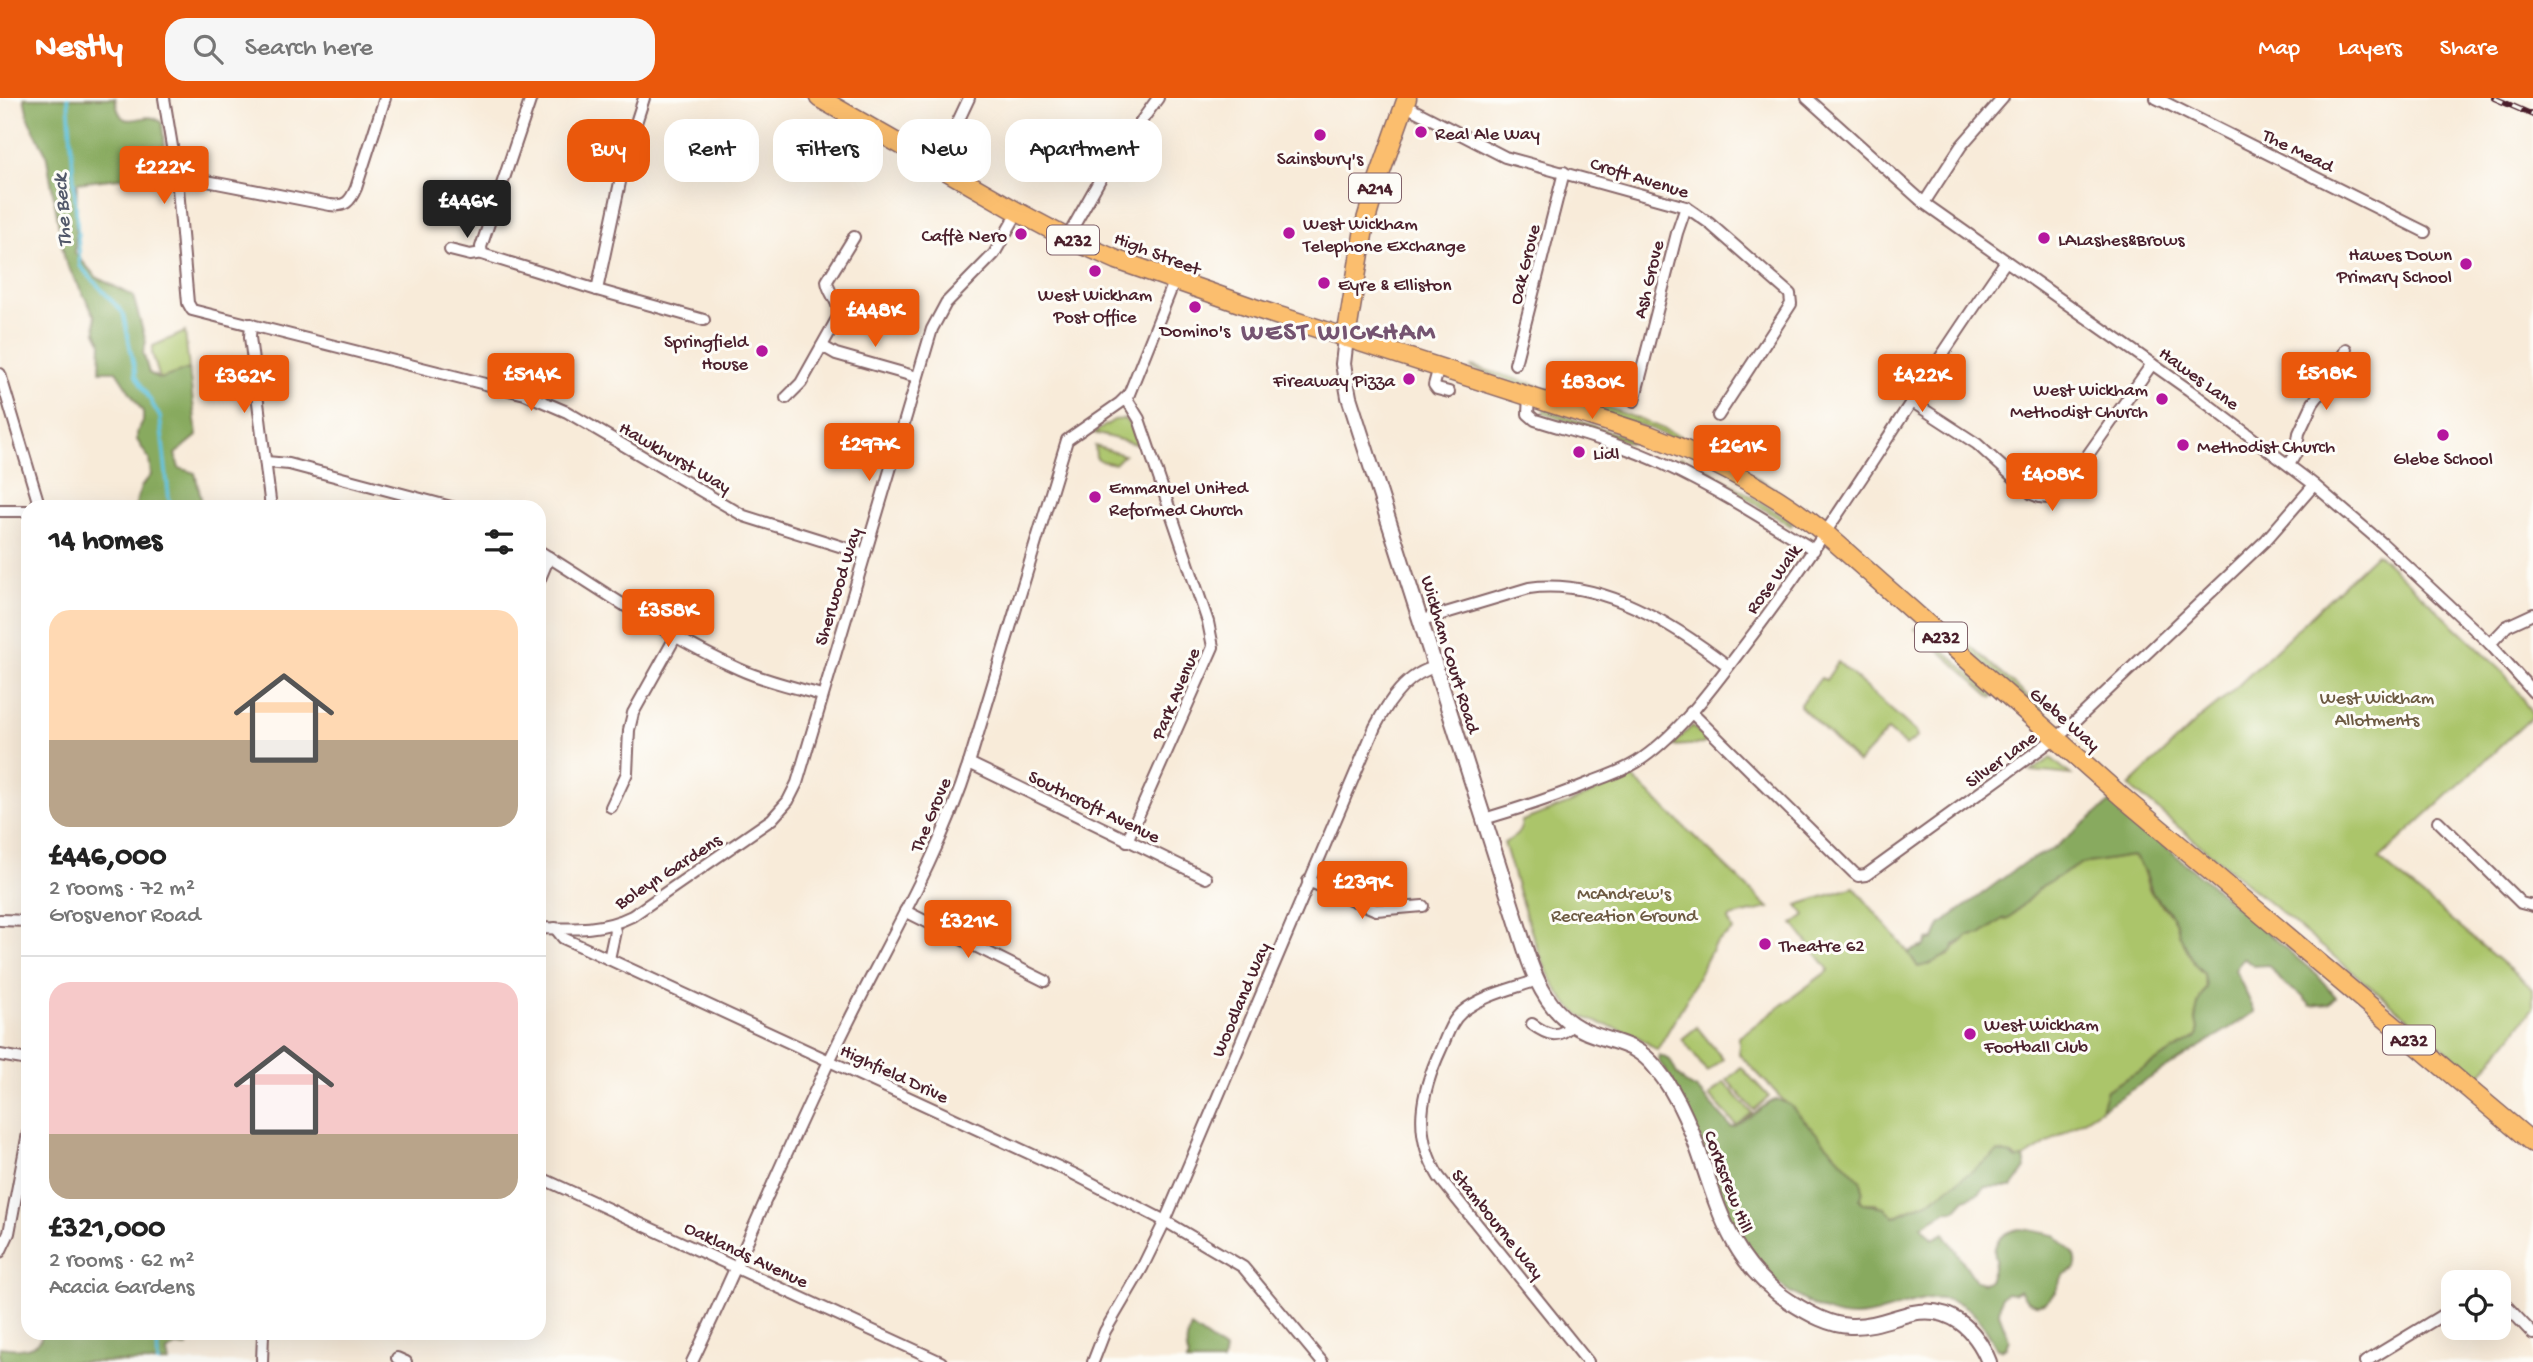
<!DOCTYPE html>
<html lang="en">
<head>
<meta charset="utf-8">
<style>
	:root { --surface:#fff; --page:#f6f6f6; --text:#222; --muted:#767676; --line:#e0e0e0; --accent:#ea580c }
	body { margin:0; font-family:"Gochi Hand",sans-serif; background:var(--page); color:var(--text); height:100vh; display:flex; flex-direction:column; font-size:26px; white-space:nowrap }
	* { box-sizing:border-box; margin:0 }
	p { font-size:23px; color:var(--muted) }
	.icon { flex:none; width:38px; height:38px; fill:none; stroke:currentColor; stroke-width:2; stroke-linecap:round; stroke-linejoin:round }
	.map { position:relative; flex:1; overflow:hidden }
	.panel { position:absolute; left:21px; top:402px; width:525px; height:840px; display:flex; flex-direction:column; background:var(--surface); border-radius:21px; box-shadow:0 7px 28px #0002 }
	.panel>* { flex:none }
	.banner { position:absolute; left:567px; top:21px; width:665px; height:63px; display:flex; gap:14px }
	.tools { position:absolute; left:2441px; top:1172px; display:grid; gap:14px }
	.tools a { display:grid; place-items:center; width:70px; height:70px; border-radius:14px; background:var(--surface); box-shadow:0 7px 28px #0002; font-size:35px }
	.price { position:absolute; translate:-50% -60px; padding:0 16px; border-radius:7px; background:var(--accent); color:#fff; font-size:23px; line-height:46px; filter:drop-shadow(0 2px 4px #0008) }
	.price::after { content:''; position:absolute; left:50%; top:42px; width:21px; height:16px; margin-left:-10px; background:inherit; clip-path:polygon(0 0,100% 0,50% 100%) }
	.price.selected { background:#222; color:#fff }
	ul { padding:0; list-style:none }
	li { display:grid; align-content:center; gap:14px; height:371px; padding:0 28px }
	li+li { border-top:2px solid var(--line) }
	li span { display:grid; place-items:center; height:217px; border-radius:21px; color:#555 }
	li>.icon { margin-inline-start:auto }
	span .icon { width:126px; height:126px; fill:#fffc; stroke-width:1 }
	li b { font-size:30px }
	h2 { display:flex; justify-content:space-between; align-items:center; height:84px; padding:0 28px; font-size:30px }
	.tag { padding:0 24px; border-radius:21px; background:var(--surface); box-shadow:0 7px 28px #0002; font-size:24px; line-height:63px }
	.tag.selected { background:var(--accent); color:#fff }
	header { display:flex; align-items:center; gap:42px; box-sizing:border-box; height:98px; padding:0 35px; background:var(--accent); color:#fff }
	header strong { font-size:33px }
	nav { display:flex; gap:38px; margin-inline-start:auto; font-size:24px }
	.search { width:490px; height:63px; background:var(--page); display:flex; align-items:center; gap:18px; box-sizing:border-box; padding:0 24px; border-radius:21px; color:var(--muted); font-size:26px }
	.map>svg:first-child { display:block }
</style>
</head>
<body>
<header>
<strong>Nestly</strong>
<div class="search"><svg class="icon" aria-label="search" viewBox="0 0 24 24"><circle cx="10" cy="10" r="6"/><path d="M15 15l6 6"/></svg>Search here</div>
<nav><a>Map</a><a>Layers</a><a>Share</a></nav>
</header>
<div class="map">
<svg width="2533" height="1264" viewBox="0 0 2533 1264">
	<rect width="100%" height="100%" fill="#fdfcf7"/>
	<filter id="ink" filterUnits="userSpaceOnUse"><feTurbulence type="fractalNoise" baseFrequency=".0143" numOctaves="2"/><feDisplacementMap in="SourceGraphic" scale="14" xChannelSelector="R" yChannelSelector="G"/><feConvolveMatrix kernelMatrix="1 2 1 2 8 2 1 2 1" color-interpolation-filters="sRGB"/></filter>
	<filter id="wash" filterUnits="userSpaceOnUse"><feTurbulence type="fractalNoise" baseFrequency=".00686" numOctaves="4" result="noise"/><feDisplacementMap in="SourceGraphic" scale="28" xChannelSelector="R" yChannelSelector="G"/><feGaussianBlur stdDeviation="1.57" result="paint"/><feColorMatrix in="noise" values="0 0 0 0 0 0 0 0 0 0 0 0 0 0 0 0 0 1.4 0 .05"/><feComposite in="paint" operator="in"/></filter>
	<g filter="url(#wash)">
		<rect width="100%" height="100%" fill="#f8ebd9"/>
		<g fill="#abc56b" stroke="#7a724b" stroke-width="2">
			<path d="M185,234L189,271L160,281L152,255L153,248Z"/>
			<path d="M1472,268C1547,290 1627,312 1697,346C1724,359 1750,376 1776,391L1652,331L1471,270Z"/>
			<path d="M1544,311L1631,341L1630,345L1543,315Z"/>
			<path d="M1124,321L1131,328L1139,347L1094,335L1114,322Z"/>
			<path d="M1095,348L1124,357L1115,366L1101,363L1096,359Z"/>
			<path d="M1680,359L1712,374L1788,421L1793,425L1791,428L1725,387L1678,363Z"/>
			<path d="M2377,455L2502,573L2517,592L2533,618L2379,761L2533,891V910L2479,979L2129,688L2199,621L2224,601Z"/>
			<path d="M1917,529L1994,597L1992,600L1915,531Z"/>
			<path d="M1959,538L2043,612L2041,614L1956,542Z"/>
			<path d="M1838,564L1916,634L1917,639L1906,648L1888,632L1858,665L1800,608V606L1821,580L1826,582Z"/>
			<path d="M1692,628L1707,642L1703,646L1672,648Z"/>
			<path d="M2051,660L2071,677L2032,673Z"/>
			<path d="M1631,678L1769,810L1731,819L1728,822L1733,832L1714,847L1685,904L1657,952C1648,945 1640,939 1630,935C1613,928 1594,926 1579,916C1542,893 1518,788 1504,745C1515,739 1521,736 1522,723L1570,705Z"/>
			<path d="M2132,758C2144,765 2144,779 2149,791C2156,804 2170,812 2176,825C2183,837 2188,858 2197,869C2201,874 2205,875 2206,882C2208,890 2201,895 2200,902C2198,908 2196,917 2196,923C2197,930 2200,932 2197,939L2107,992L2101,1011L2024,1060L1953,1087L1932,1102L1894,1119L1876,1106H1864L1860,1101L1863,1092L1861,1083L1739,956V939L1829,872L1793,826L1805,817L1797,807L1854,789L1908,854L1918,869L1949,857C1954,845 1962,847 1968,838L1982,836L2003,821L2009,820L2042,788L2081,766Z"/>
			<path d="M1697,929L1723,961L1707,974L1682,941Z"/>
			<path d="M1741,969L1769,999L1754,1012L1727,982Z"/>
			<path d="M1724,984L1752,1015L1737,1028L1709,998Z"/>
		</g>
		<g fill="#88aa5f" stroke="#696445" stroke-width="2">
			<path d="M24,0H115C122,43 143,6 162,25L168,76L165,79L154,76L77,85L75,155L96,179L133,198L146,244L143,254L149,275L160,281L189,271L197,338L175,356L179,370L195,375L203,409H135L141,389L151,377L149,361L137,342V334L143,323V314L116,273H100L101,244L96,234L95,218L65,163L46,55L29,23Z"/>
			<path d="M2112,703L2317,877L2336,899L2329,906L2311,908L2302,898L2283,885L2268,867L2254,868L2243,860L2235,872L2255,914L2101,1011L2107,992L2197,939C2200,932 2197,929 2196,922C2195,910 2200,899 2206,889L2204,875L2196,868L2179,836L2177,826L2166,810L2153,797L2145,774L2136,760L2132,758L2081,766L2042,788L2009,820L2003,821L1982,836L1968,838L1964,842L1954,847L1953,853C1944,860 1929,867 1918,869L1908,854L1925,848L1928,842L1934,841L1940,827L2025,764L2053,751Z"/>
			<path d="M1659,957L1670,962L1677,976L1685,985L1697,991L1731,1029C1746,1026 1759,1008 1777,1001L1790,1007L1861,1083L1863,1092L1860,1102L1864,1106L1885,1109L1894,1119L1932,1102L1998,1054L2012,1057L2017,1061L2024,1060L2026,1070L2012,1089H1985L1979,1095L1965,1101L1955,1112L1947,1113L1922,1128L1933,1141L1944,1135L1976,1183L1983,1185L1989,1183L1996,1161C1990,1145 2004,1134 2019,1131C2022,1130 2054,1137 2057,1138C2064,1151 2081,1152 2075,1171C2071,1173 2067,1174 2064,1177C2060,1181 2059,1187 2056,1192C2045,1211 2030,1211 2020,1192L2013,1196L2007,1195L2001,1199L1999,1215L2009,1242L2006,1249L2001,1252L1997,1251C1989,1237 1982,1223 1970,1212C1934,1183 1891,1219 1853,1219C1834,1219 1814,1209 1798,1199C1774,1185 1752,1165 1737,1141C1728,1127 1724,1107 1718,1091C1700,1044 1688,1003 1658,962Z"/>
			<path d="M1191,1229L1225,1253L1223,1264H1186L1189,1260C1185,1248 1186,1241 1191,1229Z"/>
			<path d="M43,1236H182L187,1241V1249L175,1248L167,1254L169,1264H0V1249C17,1251 35,1255 43,1236Z"/>
		</g>
		<g fill="none" stroke-linecap="round" stroke-linejoin="round">
			<g stroke="#61c3df" stroke-width="3.5">
				<path d="M68,0L80,168L123,215L136,278L160,319L170,410"/>
				<path d="M157,1236L158,1264"/>
			</g>
		</g>
	</g>
	<g filter="url(#ink)">
		<g fill="none" stroke-linecap="round" stroke-linejoin="round">
			<g stroke="#876668" stroke-width="14">
				<g id="minor">
					<path d="M164,0L177,79L188,205L192,212L525,296L567,314L744,418L865,456"/>
					<path d="M531,0L481,149L482,156L597,192L704,222"/>
					<path d="M1807,0L1924,105"/>
					<path d="M2003,0L1961,48L1924,105L2189,292L2312,385L2382,445L2490,546L2533,594"/>
					<path d="M2156,0L2425,134"/>
					<path d="M1404,7L1505,59L1686,109L1709,125L1790,196L1791,206L1718,318"/>
					<path d="M937,68L969,0"/>
					<path d="M177,79L191,80L330,107C345,109 350,104 356,90L385,0"/>
					<path d="M1067,140L1103,76L1158,0"/>
					<path d="M450,152L470,157L482,155"/>
					<path d="M597,192L626,56L644,0"/>
					<path d="M251,226L250,239L271,410"/>
					<path d="M822,248L836,256L917,279"/>
					<path d="M1515,266L1564,74"/>
					<path d="M1439,269L1434,287L1437,291L1449,294"/>
					<path d="M0,276L40,410"/>
					<path d="M1529,297L1528,316L1535,322C1577,335 1621,346 1661,365C1715,390 1764,421 1814,452"/>
					<path d="M786,300L801,285L838,219C841,204 828,196 827,183L854,139"/>
					<path d="M1126,300L1139,321L1208,524L1213,549L1127,743"/>
					<path d="M1634,303L1677,135L1686,109"/>
					<path d="M1911,303L1977,346L2032,396C2042,401 2052,401 2061,395L2152,266"/>
					<path d="M266,364L289,366L455,410"/>
					<path d="M2289,367L2296,355L2299,335L2313,305L2333,278L2346,251"/>
					<path d="M0,413H28"/>
					<path d="M539,453C604,493 669,540 739,571C765,583 794,589 821,597"/>
					<path d="M539,483L549,459"/>
					<path d="M1422,522L1529,490C1601,480 1674,526 1728,568"/>
					<path d="M2490,546L2507,528L2533,516"/>
					<path d="M1691,614L1854,775L1858,778L1866,777L2065,633L2266,442L2314,387"/>
					<path d="M969,665L1206,780"/>
					<path d="M611,709L627,675L629,632L633,615L676,538"/>
					<path d="M1484,721C1521,710 1558,698 1594,683C1608,678 1624,672 1637,664C1679,637 1714,587 1744,548C1839,424 1916,290 2006,163"/>
					<path d="M2438,723L2521,805L2533,808"/>
					<path d="M1308,783L1376,812L1423,808"/>
					<path d="M905,813L1045,883"/>
					<path d="M0,822L28,823"/>
					<path d="M539,830C572,831 602,833 632,818L772,721L788,703L797,685L932,231L946,205L994,156L1018,114"/>
					<path d="M555,830L563,840L1074,1076L1165,1123L1243,1169L1322,1264"/>
					<path d="M609,861L615,833L613,826"/>
					<path d="M1537,882C1513,891 1482,897 1462,914C1451,923 1447,938 1441,951C1421,994 1412,1036 1439,1079L1588,1264"/>
					<path d="M1532,926C1547,937 1559,942 1572,926"/>
					<path d="M0,957L28,962"/>
					<path d="M539,1079L941,1264"/>
					<path d="M0,1154L9,1135L28,1035"/>
					<path d="M2499,1200L2533,1236"/>
					<path d="M397,1260L406,1264"/>
					<path d="M262,1264L263,1236"/>
					<path d="M692,1264C742,1160 785,1053 836,949C881,855 937,765 969,665L1067,342L1120,305L1129,296L1174,184"/>
					<path d="M1093,1264L1105,1233L1142,1170L1165,1123L1375,629C1388,604 1407,575 1436,569"/>
					<path d="M2365,1264L2454,1210"/>
				</g>
			</g>
			<g stroke="#876668" stroke-width="18">
				<path id="tertiary" d="M1346,240L1343,266L1349,299L1513,812C1528,857 1538,914 1587,934C1616,946 1635,944 1656,970C1717,1044 1700,1148 1792,1205C1810,1216 1829,1227 1850,1228C1872,1229 1892,1220 1912,1215C1950,1207 1976,1231 1989,1264"/>
			</g>
			<g stroke="#876668" stroke-width="21">
				<path id="primary" d="M1346,240L1365,125L1378,82L1407,0"/>
			</g>
			<g stroke="#876668" stroke-width="21">
				<path id="trunk" d="M819,0L1018,114L1067,140L1117,162L1254,210L1649,337C1711,361 1774,394 1826,436L2121,698L2533,1045"/>
			</g>
			<use href="#minor" stroke="#fff" stroke-width="10"/>
			<use href="#tertiary" stroke="#fff" stroke-width="14"/>
			<use href="#primary" stroke="#fbbe6e" stroke-width="18"/>
			<use href="#trunk" stroke="#fbbe6e" stroke-width="18"/>
			<g stroke="#4a1f2b" stroke-width="6">
				<path id="rail" d="M2494,0L2533,17"/>
			</g>
			<use href="#rail" stroke="#fdfcf7" stroke-width="3.5" stroke-dasharray="10" stroke-linecap="butt"/>
		</g>
	</g>
	<g fill="#b5179e" stroke="#fdfcf7" stroke-width="2.5">
		<circle cx="1421" cy="34" r="7"/>
		<circle cx="1320" cy="37" r="7"/>
		<circle cx="1289" cy="135" r="7"/>
		<circle cx="1021" cy="136" r="7"/>
		<circle cx="2044" cy="140" r="7"/>
		<circle cx="2466" cy="166" r="7"/>
		<circle cx="1095" cy="173" r="7"/>
		<circle cx="1324" cy="185" r="7"/>
		<circle cx="1195" cy="209" r="7"/>
		<circle cx="762" cy="253" r="7"/>
		<circle cx="1409" cy="281" r="7"/>
		<circle cx="2162" cy="301" r="7"/>
		<circle cx="2443" cy="337" r="7"/>
		<circle cx="2183" cy="347" r="7"/>
		<circle cx="1579" cy="354" r="7"/>
		<circle cx="1095" cy="399" r="7"/>
		<circle cx="1765" cy="846" r="7"/>
		<circle cx="1970" cy="936" r="7"/>
	</g>
	<g text-anchor="middle" stroke-width="6" stroke-linejoin="round" paint-order="stroke">
		<g fill="#fdfcf7" stroke="#806168" stroke-width="2">
			<rect x="1349" y="75.5" width="52" height="29" rx="5"/>
			<rect x="1047" y="127.5" width="52" height="29" rx="5"/>
			<rect x="1915" y="524.5" width="52" height="29" rx="5"/>
			<rect x="2383" y="927.5" width="52" height="29" rx="5"/>
		</g>
		<g font-size="18" font-weight="bold" fill="#4a1f2b">
			<text x="1375" y="96">A214</text>
			<text x="1073" y="148">A232</text>
			<text x="1941" y="545">A232</text>
			<text x="2409" y="948">A232</text>
		</g>
		<g font-size="19" fill="#4a1f2b" stroke="#fdfcf7" text-anchor="start">
			<text x="1435" y="41">Real Ale Way</text>
			<text x="1320" y="66" text-anchor="middle">Sainsbury's</text>
			<text x="1303" y="131">West Wickham<tspan x="1303" dy="22">Telephone Exchange</tspan></text>
			<text x="1007" y="143" text-anchor="end">Caffè Nero</text>
			<text x="2058" y="147">LALashes&amp;Brows</text>
			<text x="2452" y="162" text-anchor="end">Hawes Down<tspan x="2452" dy="22">Primary School</tspan></text>
			<text x="1338" y="192">Eyre &amp; Elliston</text>
			<text x="1095" y="202" text-anchor="middle">West Wickham<tspan x="1095" dy="22">Post Office</tspan></text>
			<text x="1195" y="238" text-anchor="middle">Domino's</text>
			<text x="748" y="249" text-anchor="end">Springfield<tspan x="748" dy="22">House</tspan></text>
			<text x="1395" y="288" text-anchor="end">Fireaway Pizza</text>
			<text x="2148" y="297" text-anchor="end">West Wickham<tspan x="2148" dy="22">Methodist Church</tspan></text>
			<text x="2197" y="354">Methodist Church</text>
			<text x="1593" y="361">Lidl</text>
			<text x="2443" y="366" text-anchor="middle">Glebe School</text>
			<text x="1109" y="395">Emmanuel United<tspan x="1109" dy="22">Reformed Church</tspan></text>
			<text x="1779" y="853">Theatre 62</text>
			<text x="1984" y="932">West Wickham<tspan x="1984" dy="22">Football Club</tspan></text>
		</g>
		<g font-size="19" fill="#4a1f2b" stroke="#fdfcf7">
			<text transform="translate(2299 51) rotate(26)" y="7">The Mead</text>
			<text transform="translate(1640 78) rotate(17)" y="7">Croft Avenue</text>
			<text transform="translate(1158 154) rotate(21)" y="7">High Street</text>
			<text transform="translate(1523 166) rotate(-76)" y="7">Oak Grove</text>
			<text transform="translate(1647 181) rotate(-76)" y="7">Ash Grove</text>
			<text transform="translate(2200 279) rotate(36)" y="7">Hawes Lane</text>
			<text transform="translate(676 358) rotate(30)" y="7">Hawkhurst Way</text>
			<text transform="translate(1772 480) rotate(-54)" y="7">Rose Walk</text>
			<text transform="translate(836 488) rotate(-73)" y="7">Sherwood Way</text>
			<text transform="translate(1452 556) rotate(73)" y="7">Wickham Court Road</text>
			<text transform="translate(1174 595) rotate(-67)" y="7">Park Avenue</text>
			<text transform="translate(2066 620) rotate(41)" y="7">Glebe Way</text>
			<text transform="translate(2000 660) rotate(-36)" y="7">Silver Lane</text>
			<text transform="translate(1095 707) rotate(26)" y="7">Southcroft Avenue</text>
			<text transform="translate(929 716) rotate(-67)" y="7">The Grove</text>
			<text transform="translate(667 772) rotate(-33)" y="7">Boleyn Gardens</text>
			<text transform="translate(1239 901) rotate(-67)" y="7">Woodland Way</text>
			<text transform="translate(895 974) rotate(25)" y="7">Highfield Drive</text>
			<text transform="translate(1730 1083) rotate(69)" y="7">Corkscrew Hill</text>
			<text transform="translate(1499 1125) rotate(51)" y="7">Stambourne Way</text>
			<text transform="translate(747 1155) rotate(25)" y="7">Oaklands Avenue</text>
		</g>
		<g font-size="19" fill="#6c5941" stroke="#fdfcf7">
			<text x="2377" y="605">West Wickham<tspan x="2377" dy="22">Allotments</tspan></text>
			<text x="1624" y="801">McAndrew's<tspan x="1624" dy="22">Recreation Ground</tspan></text>
		</g>
		<g font-size="21" font-style="italic" fill="#52586a" stroke="#fdfcf7">
			<text transform="translate(61 113) rotate(-94)" y="7">The Beck</text>
		</g>
		<g font-size="26" font-weight="bold" letter-spacing="2" fill="#755471" stroke="#fdfcf7">
			<text x="1339" y="241">WEST WICKHAM</text>
		</g>
	</g>
</svg>
<div class="tools">
<a><svg class="icon" aria-label="locate" viewBox="0 0 24 24"><circle cx="12" cy="12" r="6"/><path d="M12 2v4M12 18v4M2 12h4M18 12h4"/></svg></a>
</div>
<b class="price" style="left:164px;top:108px">£222K</b>
<b class="price selected" style="left:467px;top:142px">£446K</b>
<b class="price" style="left:875px;top:251px">£448K</b>
<b class="price" style="left:2326px;top:314px">£518K</b>
<b class="price" style="left:531px;top:315px">£514K</b>
<b class="price" style="left:1922px;top:316px">£422K</b>
<b class="price" style="left:244px;top:317px">£362K</b>
<b class="price" style="left:1592px;top:323px">£830K</b>
<b class="price" style="left:869px;top:385px">£297K</b>
<b class="price" style="left:1737px;top:387px">£261K</b>
<b class="price" style="left:2052px;top:415px">£408K</b>
<b class="price" style="left:668px;top:551px">£358K</b>
<b class="price" style="left:1362px;top:823px">£239K</b>
<b class="price" style="left:968px;top:862px">£321K</b>
<div class="banner">
<a class="tag selected">Buy</a>
<a class="tag">Rent</a>
<a class="tag">Filters</a>
<a class="tag">New</a>
<a class="tag">Apartment</a>
</div>
<section class="panel">
<h2>14 homes<svg class="icon" aria-label="filters" viewBox="0 0 24 24"><path d="M4 7h16M4 17h16"/><circle cx="9" cy="7" r="2"/><circle cx="15" cy="17" r="2"/></svg></h2>
<ul>
<li><span style="background:linear-gradient(#ffd9b3 60%,#b9a48a 0)"><svg class="icon" aria-label="home" viewBox="0 0 24 24"><path d="M3 11l9-7 9 7M6 9v11h12V9"/></svg></span><div><b>£446,000</b><p>2 rooms · 72 m²</p><p>Grosvenor Road</p></div></li>
<li><span style="background:linear-gradient(#f6c9c9 70%,#b9a48a 0)"><svg class="icon" aria-label="home" viewBox="0 0 24 24"><path d="M3 11l9-7 9 7M6 9v11h12V9"/></svg></span><div><b>£321,000</b><p>2 rooms · 62 m²</p><p>Acacia Gardens</p></div></li>
</ul>
</section>
</div>
</body>
</html>
